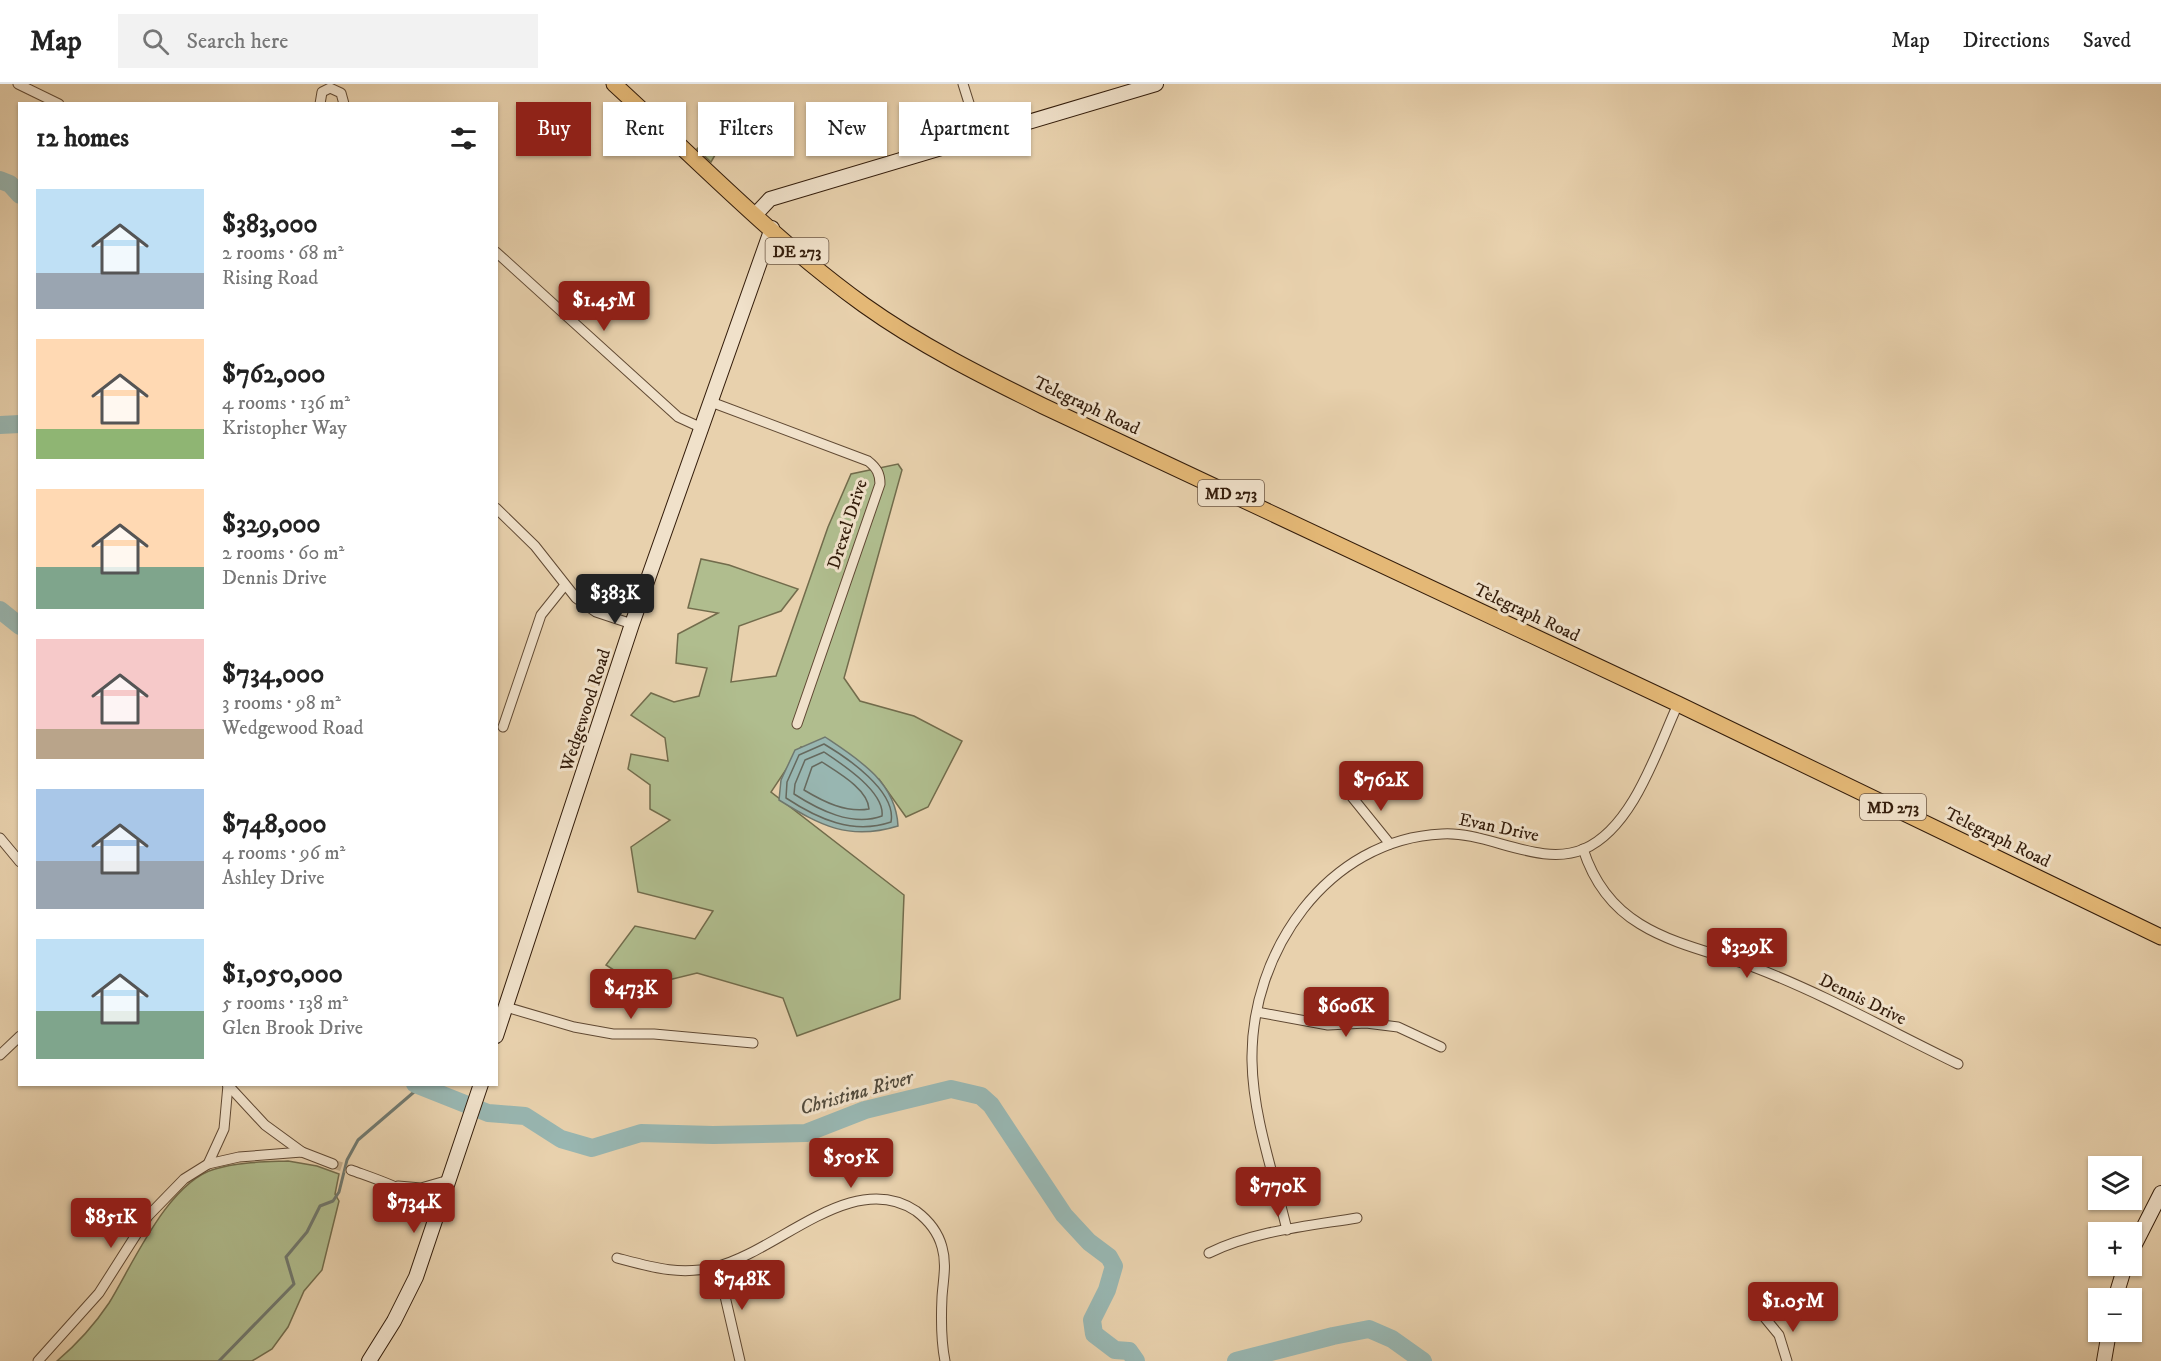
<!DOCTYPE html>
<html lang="en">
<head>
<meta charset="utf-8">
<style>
	:root { --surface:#fff; --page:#f2f2f2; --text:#222; --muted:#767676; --line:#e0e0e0; --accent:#8f2418 }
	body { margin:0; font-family:"IM FELL DW Pica",serif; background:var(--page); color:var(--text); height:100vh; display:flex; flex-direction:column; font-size:22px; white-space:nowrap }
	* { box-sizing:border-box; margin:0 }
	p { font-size:20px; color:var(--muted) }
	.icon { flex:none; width:33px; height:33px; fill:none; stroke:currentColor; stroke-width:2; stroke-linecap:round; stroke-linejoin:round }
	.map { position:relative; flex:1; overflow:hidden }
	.side { position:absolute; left:18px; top:18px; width:480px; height:984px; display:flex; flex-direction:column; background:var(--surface); border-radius:0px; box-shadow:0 2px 4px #0004 }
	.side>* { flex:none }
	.top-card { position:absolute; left:516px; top:18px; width:570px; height:54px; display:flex; gap:12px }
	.fabs { position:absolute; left:2088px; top:1072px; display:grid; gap:12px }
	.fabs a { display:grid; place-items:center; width:54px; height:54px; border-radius:0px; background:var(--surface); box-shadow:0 2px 4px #0004; font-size:30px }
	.price { position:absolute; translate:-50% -51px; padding:0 14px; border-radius:6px; background:var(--accent); color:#fff; font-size:20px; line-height:39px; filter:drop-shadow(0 2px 3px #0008) }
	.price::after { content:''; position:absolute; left:50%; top:36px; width:18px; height:14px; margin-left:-9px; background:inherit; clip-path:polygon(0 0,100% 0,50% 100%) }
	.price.on { background:#222; color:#fff }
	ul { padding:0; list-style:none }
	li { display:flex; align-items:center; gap:18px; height:150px; padding:0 18px }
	li span { display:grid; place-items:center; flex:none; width:168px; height:120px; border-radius:0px; color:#555 }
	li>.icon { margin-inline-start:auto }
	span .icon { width:72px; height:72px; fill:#fffc; stroke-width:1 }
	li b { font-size:26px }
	h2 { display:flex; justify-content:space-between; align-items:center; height:72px; padding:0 18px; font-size:26px }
	.chip { padding:0 21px; border-radius:0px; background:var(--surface); box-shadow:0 2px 4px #0004; font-size:21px; line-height:54px }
	.chip.on { background:var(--accent); color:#fff }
	header { display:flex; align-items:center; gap:36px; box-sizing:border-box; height:84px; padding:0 30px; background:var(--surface); border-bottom:2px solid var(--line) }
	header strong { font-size:28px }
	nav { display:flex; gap:33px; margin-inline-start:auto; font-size:21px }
	.search { width:420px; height:54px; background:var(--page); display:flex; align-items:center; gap:15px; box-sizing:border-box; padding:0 21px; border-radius:0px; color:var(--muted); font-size:22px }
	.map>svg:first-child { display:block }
</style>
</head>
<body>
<header>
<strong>Map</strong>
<div class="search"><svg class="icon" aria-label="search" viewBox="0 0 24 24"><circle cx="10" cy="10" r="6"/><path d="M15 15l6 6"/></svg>Search here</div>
<nav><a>Map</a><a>Directions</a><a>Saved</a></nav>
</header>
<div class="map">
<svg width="2161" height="1277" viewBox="0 0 2161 1277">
	<rect width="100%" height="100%" fill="#e8d1ad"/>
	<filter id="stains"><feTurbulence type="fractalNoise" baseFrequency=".00333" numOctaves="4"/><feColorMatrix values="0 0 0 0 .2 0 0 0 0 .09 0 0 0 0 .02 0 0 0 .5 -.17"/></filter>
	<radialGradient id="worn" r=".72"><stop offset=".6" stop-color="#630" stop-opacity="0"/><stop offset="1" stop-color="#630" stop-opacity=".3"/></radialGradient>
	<g fill="#b0bd8e" stroke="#726c4c" stroke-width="1.5">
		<path d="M709,59L718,66L711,78L697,65L702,60Z"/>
		<path d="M898,380L902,386L844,594L860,617L914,632L962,657L928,723L906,733L879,695L801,663L771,708L904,811L900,915L797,952L783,914L697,889L640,903L606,881L635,842L695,855L713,827L638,808L631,763L670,736L650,725V701L628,685L631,670L668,677L665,654L631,631L651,609L674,618L699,612L707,584L676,579L678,550L718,529L688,524L701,475L729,481L798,505L781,527L739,542L731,598L776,592L828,443L851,390Z"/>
		<path d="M288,1077L317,1082L339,1090L335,1110L339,1117L322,1186L304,1207L288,1243L272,1265L252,1277H57C77,1260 95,1240 109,1219C133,1180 168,1098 215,1085C238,1078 264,1078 288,1077Z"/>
	</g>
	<path fill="#98b6b1" stroke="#70786e" stroke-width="1.5" d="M825,653C858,675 896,698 898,742C849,757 821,742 779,716L781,696L795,666Z"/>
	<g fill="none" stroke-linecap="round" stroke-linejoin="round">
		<g stroke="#66695e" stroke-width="1.5">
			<path d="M824,660C846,673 897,707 891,738C853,751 818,735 786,714L787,698L799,671Z"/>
			<path d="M824,668C842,680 885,708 882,732C852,743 819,726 794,710L795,700L805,676Z"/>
			<path d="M822,678C837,688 868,705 869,725C846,729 824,718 804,706L812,683Z"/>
		</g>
		<path stroke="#70786e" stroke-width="3" d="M219,1277L294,1200L286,1173L307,1148L320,1122L333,1117L339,1108L347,1076L358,1056L421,1002"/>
		<g stroke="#98b6b1" stroke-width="18">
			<path d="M0,96L10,100L20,111"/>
			<path d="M0,341L20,340"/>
			<path d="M0,526L20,542"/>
			<path d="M415,1000L488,1029L525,1032L561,1055L592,1064L641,1049L713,1051L806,1049L865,1026L951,1005L981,1012L991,1021L1064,1131L1089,1158L1109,1173L1114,1182L1107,1206L1092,1236L1094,1250L1115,1266L1129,1267L1136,1277"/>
			<path d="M1236,1277L1333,1252L1369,1245L1392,1255L1423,1277"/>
		</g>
		<path stroke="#c4ad8c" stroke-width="9" stroke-dasharray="9 4.5" stroke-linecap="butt" d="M333,1080L351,1086"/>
		<g stroke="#604933" stroke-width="11">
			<g id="street">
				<path d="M18,0L59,20"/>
				<path d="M963,0L980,54"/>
				<path d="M320,20L322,8L330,4L341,9L344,20"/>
				<path d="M496,168L678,333L702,344"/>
				<path d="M711,318L868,377C877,384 880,390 880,400L797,640"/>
				<path d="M496,424L535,462L576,514L596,528L632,540"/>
				<path d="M503,643L541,531L565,501"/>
				<path d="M1352,713L1390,760"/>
				<path d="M0,754L20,778"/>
				<path d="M1583,765C1593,796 1612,823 1640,840C1674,861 1715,869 1751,882C1822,909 1890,947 1958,980"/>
				<path d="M506,923L574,943L613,950H654L753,959"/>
				<path d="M1257,928L1328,941L1366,939L1398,943L1441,963"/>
				<path d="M0,971L20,952"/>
				<path d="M227,1000L265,1041L302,1068"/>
				<path d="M208,1080L224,1045L228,1001"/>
				<path d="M351,1086C381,1097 415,1107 437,1131"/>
				<path d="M398,1102L421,1104L449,1096"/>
				<path d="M1287,1146C1274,1091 1253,1034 1252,977C1250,869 1327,755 1442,750C1488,747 1540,784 1584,765C1633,744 1657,666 1678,620"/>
				<path d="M1209,1169C1254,1147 1308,1142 1357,1134"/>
				<path d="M617,1174C651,1183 680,1192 715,1183C778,1168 852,1084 916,1127C928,1136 938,1148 942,1163C947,1180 943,1197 942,1213C941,1234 941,1257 945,1277"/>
				<path d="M718,1182L740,1277"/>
				<path d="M1765,1234L1779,1251L1787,1277"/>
				<path d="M38,1277L99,1209L148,1132L184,1095L208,1080L239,1073L302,1068L333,1080"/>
			</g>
		</g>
		<g stroke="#331c0a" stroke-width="16">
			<g id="secondary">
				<path d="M756,130L770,115L1156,0"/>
				<path d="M496,952L632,540L772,144"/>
				<path d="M2132,1166L2161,1109"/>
				<path d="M2115,1215L2125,1182"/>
				<path d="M369,1277L394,1237L416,1193L481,1000"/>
				<path d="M2104,1277L2109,1248"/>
			</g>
		</g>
		<g stroke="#331c0a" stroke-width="17">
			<path id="primary" d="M614,0C695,74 776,158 864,221C920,261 982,292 1043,322L1678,620L2161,853"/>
		</g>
		<use href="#street" stroke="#f0e1ca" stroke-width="9"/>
		<use href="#secondary" stroke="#f0e1ca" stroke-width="14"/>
		<use href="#primary" stroke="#e4b876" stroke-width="15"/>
	</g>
	<g text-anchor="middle" stroke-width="6" stroke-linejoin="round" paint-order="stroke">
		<g fill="#f0e1ca" stroke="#6c5744" stroke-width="1.5">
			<rect x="765.5" y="154" width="63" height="26" rx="4.5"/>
			<rect x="1198" y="396" width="66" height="26" rx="4.5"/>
			<rect x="1860" y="710" width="66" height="26" rx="4.5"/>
		</g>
		<g font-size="16" font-weight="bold" fill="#331c0a">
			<text x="797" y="173">DE 273</text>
			<text x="1231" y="415">MD 273</text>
			<text x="1893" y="729">MD 273</text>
		</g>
		<g font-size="18" fill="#331c0a" stroke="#f0e1ca">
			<text transform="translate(1087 321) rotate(25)" y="6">Telegraph Road</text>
			<text transform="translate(847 440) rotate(-72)" y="6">Drexel Drive</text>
			<text transform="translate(1527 528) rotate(25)" y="6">Telegraph Road</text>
			<text transform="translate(585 626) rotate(-72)" y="6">Wedgewood Road</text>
			<text transform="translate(1499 743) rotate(12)" y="6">Evan Drive</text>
			<text transform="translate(1998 753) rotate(26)" y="6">Telegraph Road</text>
			<text transform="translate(1863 915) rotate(26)" y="6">Dennis Drive</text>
		</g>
		<g font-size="20" font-style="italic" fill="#514a3c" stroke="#f0e1ca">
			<text transform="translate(856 1008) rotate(-16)" y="7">Christina River</text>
		</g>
	</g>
	<rect width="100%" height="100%" filter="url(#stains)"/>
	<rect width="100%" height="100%" fill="url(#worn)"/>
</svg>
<div class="fabs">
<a><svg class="icon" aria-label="layers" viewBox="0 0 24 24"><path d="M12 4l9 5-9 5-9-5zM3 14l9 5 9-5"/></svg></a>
<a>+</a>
<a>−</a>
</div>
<b class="price" style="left:604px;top:248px">$1.45M</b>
<b class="price on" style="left:615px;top:541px">$383K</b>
<b class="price" style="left:1381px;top:728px">$762K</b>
<b class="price" style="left:1747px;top:895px">$329K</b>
<b class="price" style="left:631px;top:936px">$473K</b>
<b class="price" style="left:1346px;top:954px">$606K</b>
<b class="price" style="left:851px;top:1105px">$505K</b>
<b class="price" style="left:1278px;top:1134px">$770K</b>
<b class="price" style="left:414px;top:1150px">$734K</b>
<b class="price" style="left:111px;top:1165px">$851K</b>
<b class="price" style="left:742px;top:1227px">$748K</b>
<b class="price" style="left:1793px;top:1249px">$1.05M</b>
<div class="top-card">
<a class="chip on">Buy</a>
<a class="chip">Rent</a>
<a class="chip">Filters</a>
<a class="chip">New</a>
<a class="chip">Apartment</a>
</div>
<section class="side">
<h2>12 homes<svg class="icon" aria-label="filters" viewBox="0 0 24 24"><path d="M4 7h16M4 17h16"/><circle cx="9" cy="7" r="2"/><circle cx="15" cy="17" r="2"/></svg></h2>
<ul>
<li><span style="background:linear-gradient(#bfe0f5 70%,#9aa5b1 0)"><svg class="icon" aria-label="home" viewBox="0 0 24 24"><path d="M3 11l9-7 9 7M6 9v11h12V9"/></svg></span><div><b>$383,000</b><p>2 rooms · 68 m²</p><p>Rising Road</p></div></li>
<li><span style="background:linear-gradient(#ffd9b3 75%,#8fb573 0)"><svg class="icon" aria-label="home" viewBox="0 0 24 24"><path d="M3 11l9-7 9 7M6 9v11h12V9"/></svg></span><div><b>$762,000</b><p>4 rooms · 136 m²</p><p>Kristopher Way</p></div></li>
<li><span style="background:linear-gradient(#ffd9b3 65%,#7fa58c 0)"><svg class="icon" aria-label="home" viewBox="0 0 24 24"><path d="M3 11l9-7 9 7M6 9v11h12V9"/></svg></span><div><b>$329,000</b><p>2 rooms · 60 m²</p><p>Dennis Drive</p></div></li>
<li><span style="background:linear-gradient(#f6c9c9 75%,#b9a48a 0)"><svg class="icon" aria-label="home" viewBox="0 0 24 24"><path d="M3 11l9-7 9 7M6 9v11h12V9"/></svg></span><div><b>$734,000</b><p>3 rooms · 98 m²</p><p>Wedgewood Road</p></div></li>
<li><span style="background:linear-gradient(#a9c7e8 60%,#9aa5b1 0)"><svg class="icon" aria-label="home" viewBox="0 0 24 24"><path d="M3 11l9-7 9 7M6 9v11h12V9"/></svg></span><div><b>$748,000</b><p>4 rooms · 96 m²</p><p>Ashley Drive</p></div></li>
<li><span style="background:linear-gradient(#bfe0f5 60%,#7fa58c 0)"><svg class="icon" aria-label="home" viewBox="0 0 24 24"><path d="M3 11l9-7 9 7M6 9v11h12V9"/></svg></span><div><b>$1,050,000</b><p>5 rooms · 138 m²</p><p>Glen Brook Drive</p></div></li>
</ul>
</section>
</div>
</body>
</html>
